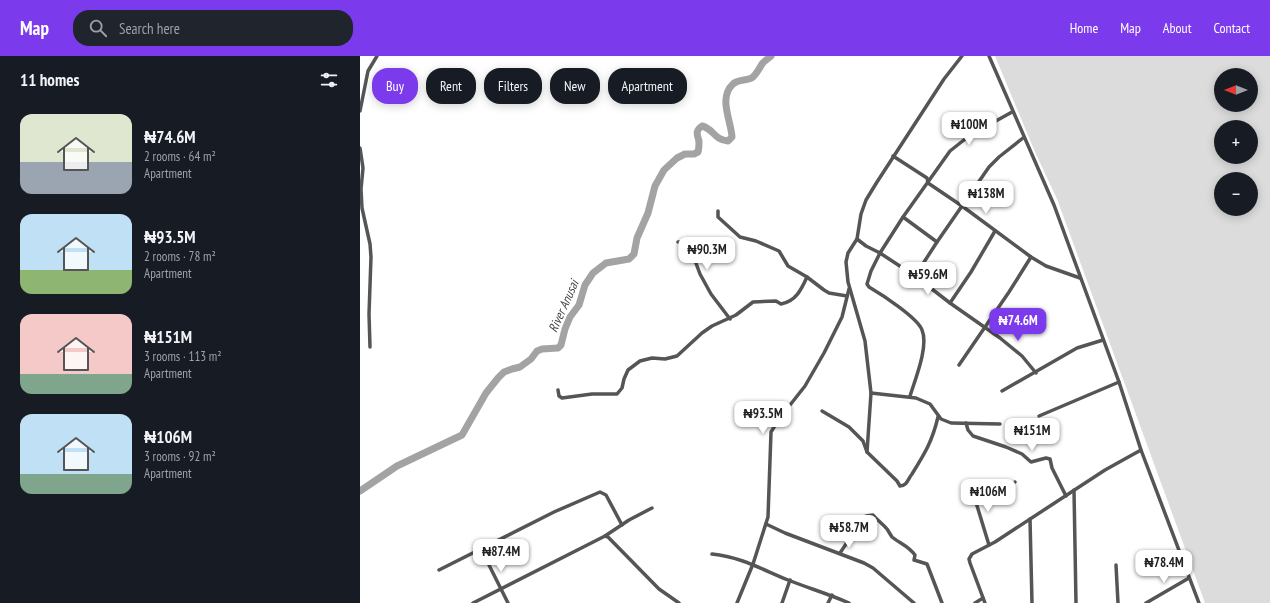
<!DOCTYPE html>
<html lang="en">
<head>
<meta charset="utf-8">
<style>
	:root { --surface:#171b24; --page:#20242c; --text:#f1f3f6; --muted:#9ea1a6; --accent:#7c3aed }
	body { margin:0; font-family:"PT Sans Narrow",sans-serif; background:var(--page); color:var(--text); height:100vh; display:flex; flex-direction:column; font-size:15px; white-space:nowrap }
	* { box-sizing:border-box; margin:0 }
	p { font-size:13px; color:var(--muted) }
	.icon { flex:none; width:22px; height:22px; fill:none; stroke:currentColor; stroke-width:2; stroke-linecap:round; stroke-linejoin:round }
	.map { position:relative; flex:1; overflow:hidden }
	.sheet { display:flex; flex-direction:column; background:var(--surface); width:360px }
	.sheet>* { flex:none }
	.guide { position:absolute; left:12px; top:12px; width:380px; height:36px; display:flex; gap:8px }
	.needle { width:26px; rotate:270deg }
	.controls { position:absolute; left:854px; top:12px; display:grid; gap:8px }
	.controls a { display:grid; place-items:center; width:44px; height:44px; border-radius:50%; background:var(--surface); box-shadow:0 2px 10px #0003; font-size:20px }
	.price { position:absolute; translate:-50% -34px; padding:0 9px; border-radius:8px; background:#fff; color:#222; font-size:13px; line-height:26px; filter:drop-shadow(0 1px 2px #0008) }
	.price::after { content:''; position:absolute; left:50%; top:24px; width:12px; height:9px; margin-left:-6px; background:inherit; clip-path:polygon(0 0,100% 0,50% 100%) }
	.price.active { background:var(--accent); color:#fff }
	ul { padding:0; list-style:none }
	li { display:flex; align-items:center; gap:12px; height:100px; padding:0 20px }
	li span { display:grid; place-items:center; flex:none; width:112px; height:80px; border-radius:12px; color:#555 }
	li>.icon { margin-inline-start:auto }
	span .icon { width:48px; height:48px; fill:#fffc; stroke-width:1 }
	li b { font-size:17px }
	h2 { display:flex; justify-content:space-between; align-items:center; height:48px; padding:0 20px; font-size:17px }
	.pill { padding:0 14px; border-radius:16px; background:var(--surface); box-shadow:0 2px 10px #0003; font-size:14px; line-height:36px }
	.pill.active { background:var(--accent); color:#fff }
	header { display:flex; align-items:center; gap:24px; box-sizing:border-box; height:56px; padding:0 20px; background:var(--accent); color:#fff }
	header strong { font-size:19px }
	nav { display:flex; gap:22px; margin-inline-start:auto; font-size:14px }
	.search { width:280px; height:36px; background:var(--page); display:flex; align-items:center; gap:10px; box-sizing:border-box; padding:0 14px; border-radius:16px; color:var(--muted); font-size:15px }
	main { display:flex; flex:1; min-height:0 }
	.map>svg:first-child { display:block }
</style>
</head>
<body>
<header>
<strong>Map</strong>
<div class="search"><svg class="icon" aria-label="search" viewBox="0 0 24 24"><circle cx="10" cy="10" r="6"/><path d="M15 15l6 6"/></svg>Search here</div>
<nav><a>Home</a><a>Map</a><a>About</a><a>Contact</a></nav>
</header>
<main>
<section class="sheet">
<h2>11 homes<svg class="icon" aria-label="filters" viewBox="0 0 24 24"><path d="M4 7h16M4 17h16"/><circle cx="9" cy="7" r="2"/><circle cx="15" cy="17" r="2"/></svg></h2>
<ul>
<li><span style="background:linear-gradient(#dfe7d0 60%,#9aa5b1 0)"><svg class="icon" aria-label="home" viewBox="0 0 24 24"><path d="M3 11l9-7 9 7M6 9v11h12V9"/></svg></span><div><b>₦74.6M</b><p>2 rooms · 64 m²</p><p>Apartment</p></div></li>
<li><span style="background:linear-gradient(#bfe0f5 70%,#8fb573 0)"><svg class="icon" aria-label="home" viewBox="0 0 24 24"><path d="M3 11l9-7 9 7M6 9v11h12V9"/></svg></span><div><b>₦93.5M</b><p>2 rooms · 78 m²</p><p>Apartment</p></div></li>
<li><span style="background:linear-gradient(#f6c9c9 75%,#7fa58c 0)"><svg class="icon" aria-label="home" viewBox="0 0 24 24"><path d="M3 11l9-7 9 7M6 9v11h12V9"/></svg></span><div><b>₦151M</b><p>3 rooms · 113 m²</p><p>Apartment</p></div></li>
<li><span style="background:linear-gradient(#bfe0f5 75%,#7fa58c 0)"><svg class="icon" aria-label="home" viewBox="0 0 24 24"><path d="M3 11l9-7 9 7M6 9v11h12V9"/></svg></span><div><b>₦106M</b><p>3 rooms · 92 m²</p><p>Apartment</p></div></li>
</ul>
</section>
<div class="map">
<svg width="910" height="547" viewBox="0 0 910 547">
	<rect width="100%" height="100%" fill="#fff"/>
	<path fill="#dcdcdc" fill-rule="evenodd" d="M635,0H910V547H845L697,143L675,96ZM861,19H891V49H861ZM861,71H891V101H861ZM861,123H891V153H861Z"/>
	<g fill="none" stroke-linecap="round" stroke-linejoin="round">
		<path stroke="#a3a3a3" stroke-width="7" d="M0,435L37,410L102,379L126,337L138,322L144,316L152,313L160,311L171,303L177,295L182,293L198,292L201,289L205,273L210,261L219,249L225,229L233,217L246,207L269,203L274,198L277,182L288,157L295,130L304,114L317,102L325,98H334L338,96C339,93 339,89 339,85C337,78 335,75 342,70C354,73 354,84 368,85L372,81C371,64 358,42 373,28C378,23 388,25 393,21C397,17 399,13 402,8C404,5 408,3 411,0"/>
		<g stroke="#555" stroke-width="3.5">
			<path d="M629,0L694,149L759,326L781,394L839,547"/>
			<path d="M0,55L8,15L17,0"/>
			<path d="M0,92L3,112L1,133L2,152L10,188L11,201L9,258L10,291"/>
			<path d="M533,100L567,122L568,127L602,150L671,201L686,210L720,222"/>
			<path d="M358,155V161L380,181L396,185L419,195L428,210L447,221L464,234L469,237L487,240"/>
			<path d="M543,161L577,186"/>
			<path d="M497,183L506,190L520,197L543,161L590,95L609,80L652,56"/>
			<path d="M318,186L327,187L330,191L340,218L351,238L370,263"/>
			<path d="M555,220L577,186L629,111L639,101L663,82"/>
			<path d="M590,247L611,216L635,175"/>
			<path d="M599,309L649,236L671,201"/>
			<path d="M198,334L199,340L202,342L232,338H257L262,332L264,323L268,314L280,305L292,302L305,303L317,300L342,277L352,270L376,259L393,246L416,245L421,248C436,245 441,234 447,221"/>
			<path d="M642,335L717,292L743,284"/>
			<path d="M511,337L556,342L570,348L581,363L591,367L640,368"/>
			<path d="M550,340C555,324 569,290 562,274C558,262 521,238 509,231L507,228L511,215L520,197L555,220L590,247L640,282L662,300L676,317"/>
			<path d="M462,355L489,371L503,385L507,396L537,425L540,430C547,430 548,423 552,418C565,397 572,386 578,361"/>
			<path d="M679,360L759,326"/>
			<path d="M606,367L608,374L613,380L646,391L662,398L671,406L686,402L690,403L692,412L706,440"/>
			<path d="M507,396L511,337L505,285L488,226L486,206L488,197L497,183L501,158L506,144L517,126L584,23L602,0"/>
			<path d="M611,430L629,489"/>
			<path d="M714,434L716,547"/>
			<path d="M616,446L655,426"/>
			<path d="M670,463L672,547"/>
			<path d="M406,468L425,477L504,507L513,512L554,547"/>
			<path d="M245,480L269,464L292,452"/>
			<path d="M121,493L148,547"/>
			<path d="M480,497L502,464L506,460L513,459C518,465 523,468 527,473C529,476 530,478 532,481C542,489 547,489 555,499L554,504L567,508L582,547"/>
			<path d="M352,498C381,501 401,513 428,524C448,532 469,538 489,547"/>
			<path d="M756,509L758,547"/>
			<path d="M79,514L194,456L240,436L246,439L262,469"/>
			<path d="M113,547L245,480L248,481L299,533L319,547"/>
			<path d="M377,547L393,508L408,461L411,376L419,363L445,330L464,297L482,261L489,233"/>
			<path d="M422,547L430,524"/>
			<path d="M468,547L472,539"/>
			<path d="M615,547L623,542"/>
			<path d="M625,547L610,507L609,503L612,498L635,486L745,414L781,394"/>
			<path d="M786,547L829,522"/>
		</g>
	</g>
	<g text-anchor="middle" stroke-width="4" stroke-linejoin="round" paint-order="stroke">
		<g font-size="13" font-style="italic" fill="#444" stroke="#fff">
			<text transform="translate(203 250) rotate(-66)" y="5">River Anusai</text>
		</g>
	</g>
</svg>
<div class="controls">
<a><svg class="needle" viewBox="-14 -14 28 28"><path d="M0-13l5 13h-10z" fill="#e53935"/><path d="M0 13l5-13h-10z" fill="#9ea1a6"/></svg></a>
<a>+</a>
<a>−</a>
</div>
<b class="price" style="left:609px;top:90px">₦100M</b>
<b class="price" style="left:626px;top:159px">₦138M</b>
<b class="price" style="left:347px;top:215px">₦90.3M</b>
<b class="price" style="left:568px;top:240px">₦59.6M</b>
<b class="price active" style="left:658px;top:286px">₦74.6M</b>
<b class="price" style="left:403px;top:379px">₦93.5M</b>
<b class="price" style="left:672px;top:396px">₦151M</b>
<b class="price" style="left:628px;top:457px">₦106M</b>
<b class="price" style="left:489px;top:493px">₦58.7M</b>
<b class="price" style="left:141px;top:517px">₦87.4M</b>
<b class="price" style="left:804px;top:528px">₦78.4M</b>
<div class="guide">
<a class="pill active">Buy</a>
<a class="pill">Rent</a>
<a class="pill">Filters</a>
<a class="pill">New</a>
<a class="pill">Apartment</a>
</div>
</div>
</main>
</body>
</html>
